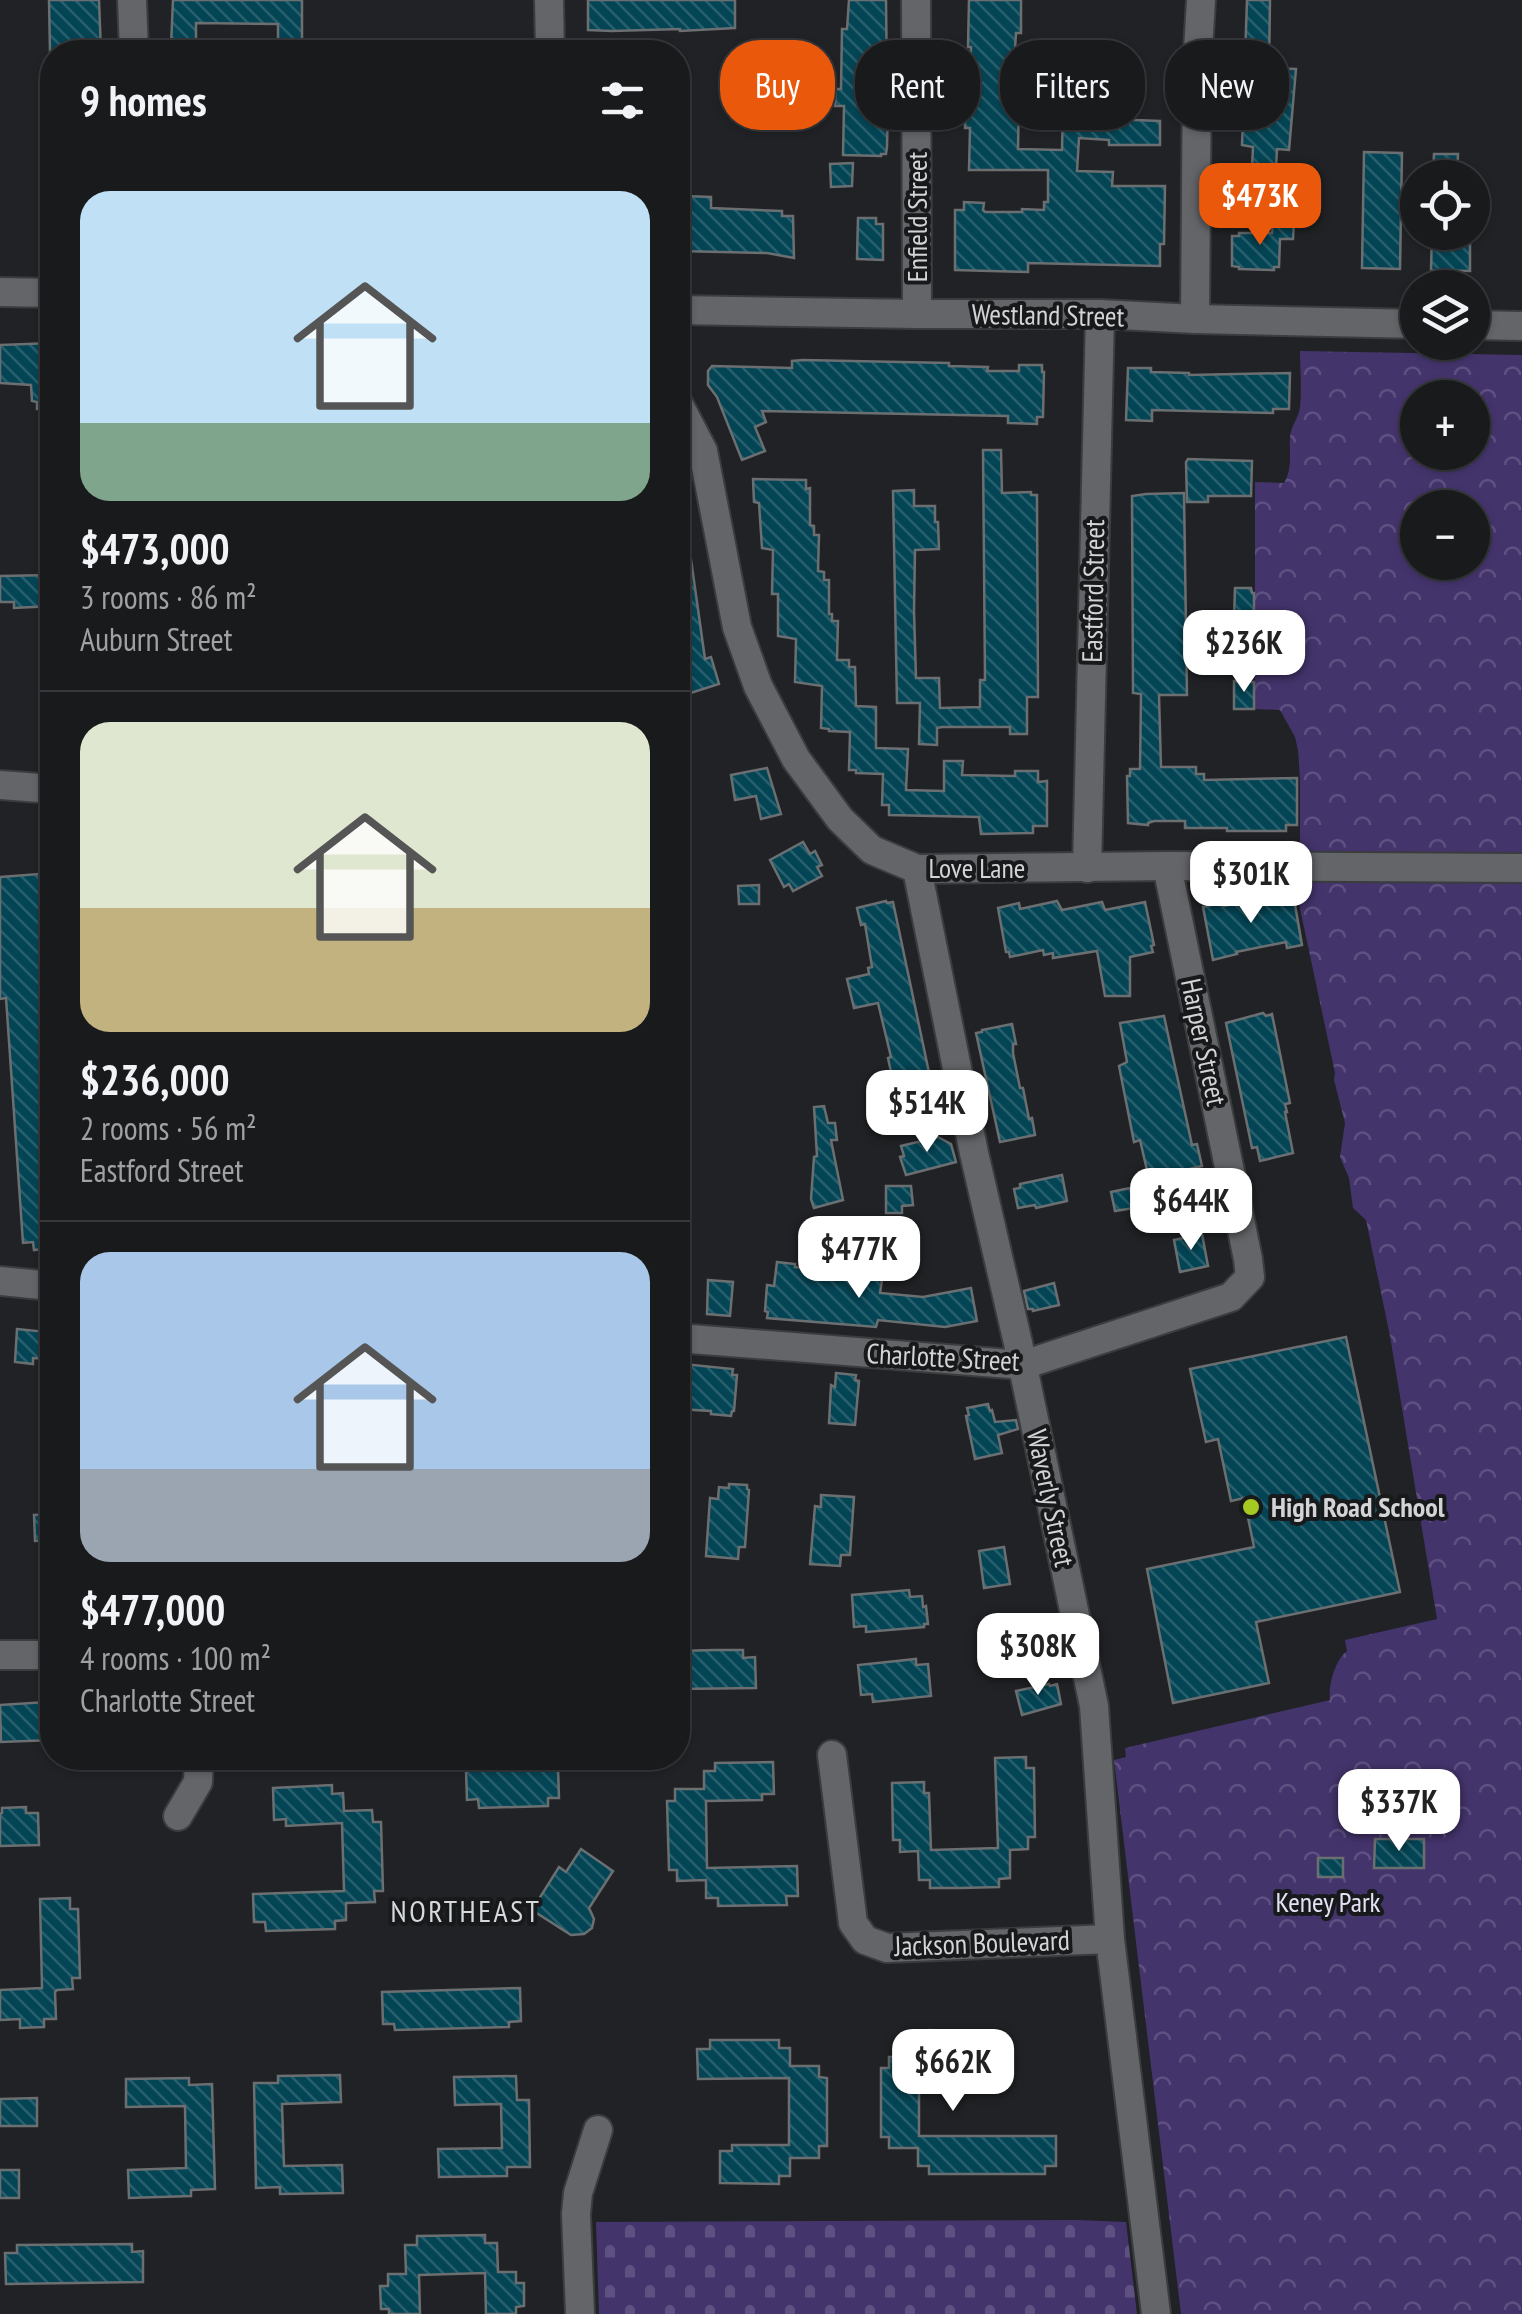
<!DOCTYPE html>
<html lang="en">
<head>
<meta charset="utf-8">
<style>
	:root { --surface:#181a1c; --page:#212325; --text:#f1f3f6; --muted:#9fa1a3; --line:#36383b; --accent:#ea580c }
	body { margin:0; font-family:"PT Sans Narrow",sans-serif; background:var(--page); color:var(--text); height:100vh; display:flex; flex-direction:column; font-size:38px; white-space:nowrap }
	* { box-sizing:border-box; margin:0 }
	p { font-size:32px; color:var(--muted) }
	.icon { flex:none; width:55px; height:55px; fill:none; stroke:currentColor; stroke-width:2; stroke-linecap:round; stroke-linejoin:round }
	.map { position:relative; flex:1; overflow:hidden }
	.side { position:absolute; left:40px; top:40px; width:650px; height:1730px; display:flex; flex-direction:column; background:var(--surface); border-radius:40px; box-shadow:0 2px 8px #0004,0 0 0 2px var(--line) }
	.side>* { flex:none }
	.top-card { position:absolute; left:720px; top:40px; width:650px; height:90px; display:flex; gap:20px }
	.fabs { position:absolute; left:1400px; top:160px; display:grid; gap:20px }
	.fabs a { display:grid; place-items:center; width:90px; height:90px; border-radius:50%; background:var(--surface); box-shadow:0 2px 8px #0004,0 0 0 2px var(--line); font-size:50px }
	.price { position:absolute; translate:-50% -85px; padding:0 22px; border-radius:20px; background:#fff; color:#222; font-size:32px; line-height:65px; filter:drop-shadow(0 2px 5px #0008) }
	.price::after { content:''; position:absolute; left:50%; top:60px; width:30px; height:22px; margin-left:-15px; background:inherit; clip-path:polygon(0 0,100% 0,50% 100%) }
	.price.on { background:var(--accent); color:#fff }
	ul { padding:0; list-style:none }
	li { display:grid; align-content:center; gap:20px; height:530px; padding:0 40px }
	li+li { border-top:2px solid var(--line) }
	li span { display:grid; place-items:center; height:310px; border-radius:30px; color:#555 }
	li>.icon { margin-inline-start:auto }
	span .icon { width:180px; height:180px; fill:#fffc; stroke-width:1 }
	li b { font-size:42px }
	h2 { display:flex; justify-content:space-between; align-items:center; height:120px; padding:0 40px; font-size:42px }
	.tag { padding:0 35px; border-radius:40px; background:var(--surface); box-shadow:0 2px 8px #0004,0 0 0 2px var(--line); font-size:35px; line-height:90px }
	.tag.on { background:var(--accent); color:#fff }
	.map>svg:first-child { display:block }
</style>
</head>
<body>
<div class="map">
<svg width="1522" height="2314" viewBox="0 0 1522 2314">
	<defs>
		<pattern id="forest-crowns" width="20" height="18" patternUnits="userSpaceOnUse" patternTransform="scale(2.5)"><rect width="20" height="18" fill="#44346c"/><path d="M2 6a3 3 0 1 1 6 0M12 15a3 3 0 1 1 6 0" fill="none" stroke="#5e5080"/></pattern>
		<pattern id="cemetery-stones" width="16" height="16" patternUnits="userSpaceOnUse" patternTransform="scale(2.5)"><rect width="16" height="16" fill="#44346c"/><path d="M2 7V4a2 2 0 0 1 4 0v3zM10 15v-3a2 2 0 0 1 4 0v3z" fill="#5e5080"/></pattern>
		<pattern id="building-back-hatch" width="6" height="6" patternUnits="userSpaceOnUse" patternTransform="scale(2.5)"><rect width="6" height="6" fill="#044555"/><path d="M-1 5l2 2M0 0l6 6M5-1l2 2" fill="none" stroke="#285f6d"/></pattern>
	</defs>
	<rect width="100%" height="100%" fill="#202225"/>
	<path fill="url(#forest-crowns)" fill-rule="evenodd" d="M1300,351L1522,355V2314H1181L1114,1760L1126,1757L1125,1748L1330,1700C1328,1686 1335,1660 1347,1651L1345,1640L1437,1619L1390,1336L1366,1220L1353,1208L1349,1178L1340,1157L1345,1123L1334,1080L1335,1073L1295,885L1300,883V779L1298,750L1295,737L1280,710L1255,709V482L1284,483C1293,468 1289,453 1290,437C1291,426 1299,417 1300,407C1302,389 1300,369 1300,351ZM1418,398H1472V452H1418ZM1418,508H1472V562H1418Z"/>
	<path fill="url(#cemetery-stones)" d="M1077,2220L1126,2222L1137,2314H599L596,2222Z"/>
	<g fill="url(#building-back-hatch)" stroke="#6b6f71" stroke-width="2.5">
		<path d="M49,0H99L101,52H50Z"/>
		<path d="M173,0H302V47H278V24L196,23V46H171Z"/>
		<path d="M588,0H735V28L680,31V29L612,31L588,30Z"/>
		<path d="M849,0H886L887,81H892L891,108L888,107L887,147L886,154H881V156L843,155L844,106H835L836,89H841L842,29H847Z"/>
		<path d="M969,0H1021V33H1016L1014,65L1022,66V73H1027L1026,90H1022V95H1019L1018,149L1062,150L1063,104L1084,105L1083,118L1160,121V145H1109V140L1079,138L1077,171L1113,172L1112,186H1165L1164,244H1160V266L1028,263V272L955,270V210H964V202L984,203L983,210L985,212H1022V209L1044,210V202H1048V170H969L970,128H965L966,79H970L971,47H968Z"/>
		<path d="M1247,0H1270L1269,68L1296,69L1289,150L1277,149L1275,189L1251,188L1253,147L1242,145Z"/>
		<path d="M803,68L804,86L787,87L786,69Z"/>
		<path d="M1364,152L1402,153L1400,269L1362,268Z"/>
		<path d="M1434,154H1458L1457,178H1433Z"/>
		<path d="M853,163L852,186L831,187L830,164Z"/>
		<path d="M684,196L711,197V208L782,211V216H793L794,258L767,253L679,251L680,197Z"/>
		<path d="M858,218H876V224H883V260L857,259Z"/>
		<path d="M1273,223L1294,224L1293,239H1280L1279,267H1274V270L1239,269V267L1232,266V236H1239V233H1272Z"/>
		<path d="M1432,232H1470V271L1431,270Z"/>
		<path d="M52,343V408L37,409V402L32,401L31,385L0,383V345Z"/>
		<path d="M803,360L949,363V366L988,367L987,371H1019V365H1042V372H1044L1043,417H1037V424L1008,423V416L762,411L766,422L755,427L765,451L742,460L717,397L708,385V371L712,366L792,368V361Z"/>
		<path d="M1128,368H1151V372L1189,373V375L1290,373L1289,409H1273V413L1152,410V421L1126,420Z"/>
		<path d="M983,450H1001L1002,493L1031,492V495H1037L1038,697H1027V734H1010V727H942L937,728V745L919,744L920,703H897L893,491L914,490V506H935V522H938L939,549L915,550L914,611L916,678H939L940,708L980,707V680H985Z"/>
		<path d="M1188,459L1252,461L1251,496H1208V502H1187L1186,462Z"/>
		<path d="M753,479L806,480V489L810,488V525L814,526V535H819L818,571L824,572V580H829V614H832V621H838L837,660H849V667H855L856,706L876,707V748L908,749L906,790L944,791V761H963L962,775L1015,776V771H1038V782L1047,781V826H1033V833L981,834L979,817L889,815V805H882L883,774L856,773V770H849L850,732L829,731V729L821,728L822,686L795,682L796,639L778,636V594H772L773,550L762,548L759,503L754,502Z"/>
		<path d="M1184,493L1187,695H1159L1161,767H1196V774H1204V780L1297,778V825H1286V831H1227V828H1185V821H1154L1148,823V825L1128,823L1127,776H1130V769H1140L1141,694L1133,693L1132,496L1146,494Z"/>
		<path d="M687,531L705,659L711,657L719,684L678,697V532Z"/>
		<path d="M52,575V606L14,608V602H0V576Z"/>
		<path d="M1235,588H1251L1252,593H1254V619H1234Z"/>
		<path d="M1234,681L1254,682V709H1234Z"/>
		<path d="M767,768L781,814L761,819L756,796L735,800L731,775Z"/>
		<path d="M803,842L810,854L815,851L822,865L817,867L822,876L793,891L789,884L784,887L770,860Z"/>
		<path d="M52,873V1248L34,1250L33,1242L23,1243L6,998L0,999V877Z"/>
		<path d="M759,885V904H739L738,886Z"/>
		<path d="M1260,899L1262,905L1294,899L1302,945L1287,948L1286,942L1236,952L1237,954L1213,960L1203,907L1224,902V906Z"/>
		<path d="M886,901L887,903L893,902L931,1082H933L937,1099L932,1108L893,1116L890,1105L885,1106L879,1074L891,1072L888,1058L891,1057L878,1003L854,1008L847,979L869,974L868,968L872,967L865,924L861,925L857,908Z"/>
		<path d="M1057,901L1062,910L1102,902L1105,910L1145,902L1154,945L1151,946L1153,952L1130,957V996H1105L1097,951L1053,958V953L1044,955L1043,950L1010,957L1009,952H1006L998,908L1019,903L1020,909Z"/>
		<path d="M1263,1013L1266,1016L1272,1014L1290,1103L1285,1104L1287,1112H1285L1293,1153L1260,1161L1257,1147L1252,1148L1226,1023Z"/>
		<path d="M1164,1016L1192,1145L1197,1144L1202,1166L1149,1179L1140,1140L1134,1142L1119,1066L1127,1062L1120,1023Z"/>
		<path d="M1012,1024L1016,1044H1013V1053L1020,1088H1023L1029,1119L1032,1118L1035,1135L1000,1142L976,1033L982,1032V1030Z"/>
		<path d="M824,1106L828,1123H835L837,1140H831L843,1200L814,1208L811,1199L814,1157L817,1156L814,1107Z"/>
		<path d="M938,1137L951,1144L956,1162L906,1175L900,1157L904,1156L901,1146Z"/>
		<path d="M1062,1175L1067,1201L1036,1208L1035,1205L1018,1208L1014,1189L1020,1188V1184Z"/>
		<path d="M886,1186H911L913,1205L902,1206V1213H886Z"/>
		<path d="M1130,1188L1134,1208L1115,1211L1111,1192Z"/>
		<path d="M1202,1234L1208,1266L1180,1272L1174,1240Z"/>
		<path d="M777,1262L795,1264V1267L830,1270V1274L882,1280L880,1293L923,1297L971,1288L977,1321L945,1327L878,1320L876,1327L767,1318L768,1312L765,1311L767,1285L774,1286Z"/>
		<path d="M708,1280L733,1282L730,1316L707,1314Z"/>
		<path d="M1054,1283L1059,1305L1033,1311V1309H1028L1024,1291Z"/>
		<path d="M17,1329L47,1332L45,1359L33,1358V1364L15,1362Z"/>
		<path d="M1346,1337L1400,1592L1256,1622L1269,1683L1173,1703L1147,1569L1254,1547L1244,1498L1231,1501L1218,1439L1206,1442L1190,1369Z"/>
		<path d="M683,1364L733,1369L732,1375H737L734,1411H732L731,1416L711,1414V1411L678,1409V1369L682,1370Z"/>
		<path d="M836,1373L856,1375L855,1380L859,1381L855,1425L829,1423L831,1385L835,1387Z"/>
		<path d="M988,1404L990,1411L992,1410L995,1422L1016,1420L1018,1429L998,1435L1002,1453L975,1459L966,1416L969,1415L967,1408Z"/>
		<path d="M729,1484L747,1485V1489L749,1490L745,1547H739L738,1559L706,1556L710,1498L718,1499L719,1487L729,1488Z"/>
		<path d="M821,1495L854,1497L850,1555H841L840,1566L810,1564L815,1506L821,1507Z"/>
		<path d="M52,1514V1540L35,1541L34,1515Z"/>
		<path d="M1004,1547L1010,1584L984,1588L979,1551Z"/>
		<path d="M909,1590L910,1597L922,1596L923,1607L926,1606L928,1624H924V1627L866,1632V1626L854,1627L852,1595Z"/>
		<path d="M715,1650H743V1658L755,1657L756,1688L678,1689V1651Z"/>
		<path d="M916,1659V1665L928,1664L931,1696L873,1702L872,1694L861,1695L858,1665Z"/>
		<path d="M1049,1684L1050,1686L1057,1684L1061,1704L1022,1715L1016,1691Z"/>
		<path d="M46,1702V1710H52V1740L1,1742L0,1705Z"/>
		<path d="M1026,1757V1768H1034L1035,1837H1028V1849L1010,1850V1878L999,1879V1887L960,1888H930V1880H919L918,1851L900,1852V1840H893L892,1783L924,1782V1793H929L931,1850L998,1848L995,1758Z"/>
		<path d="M773,1762L774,1794H762V1800L706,1801L707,1868L797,1866L798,1896H786L787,1905L718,1906V1898H706V1880L677,1881V1870H669L667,1801H675V1789H704V1771H715V1763Z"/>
		<path d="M558,1767L559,1798H548V1806L479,1808L478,1799L467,1800L466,1770Z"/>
		<path d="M332,1785V1794L343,1793L344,1811L372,1810L373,1822H381L383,1891H374L375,1902L346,1903V1920L335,1921V1929L266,1931L265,1922H254L253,1894L344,1891L342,1823L286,1826V1819L274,1820L273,1788Z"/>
		<path d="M26,1807V1813H38L39,1845L0,1846V1814L2,1813V1808Z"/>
		<path d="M1375,1839H1424V1868H1374Z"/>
		<path d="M581,1849L613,1871L589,1908L594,1919L592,1928L584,1934L571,1935L532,1910L559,1867L566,1872Z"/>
		<rect x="1318" y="1858" width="25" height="19"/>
		<path d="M70,1898V1909H78L80,1978H72L73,1989L57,1990L55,1992L56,2019H44V2027L20,2028V2019L0,2020V1990L42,1988L40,1899Z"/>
		<path d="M520,1988L521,2021L509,2022V2027L395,2030L394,2024H383L382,1992Z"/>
		<path d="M929,2030L987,2032V2063H976V2069H919V2136H1056V2166H1045V2174H929V2166H918V2148H889V2137H881V2068H889V2057H902V2053L918,2052V2039L929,2038Z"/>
		<path d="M710,2040H779V2048H790V2066H819V2077L827,2078V2146H819V2158H790V2176H779V2184L720,2183V2151H732V2145H789V2078L698,2079L697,2049H710Z"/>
		<path d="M340,2075L341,2102L282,2104L284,2166L342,2165L343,2193L280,2194V2187L256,2188L254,2083H278V2076Z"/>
		<path d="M516,2076L517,2100H529L530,2167H507V2176L439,2177L438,2149L502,2148L501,2104L455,2105L454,2077Z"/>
		<path d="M189,2078V2085L212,2084L215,2189L191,2190V2196L129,2198L128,2170L186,2168L185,2106L126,2107V2079Z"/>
		<path d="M37,2098V2126H0V2099Z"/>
		<rect x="0" y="2170" width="19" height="28"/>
		<path d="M485,2235V2243H497L498,2272H516V2283H524V2306L516,2307V2314H486L485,2273L419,2275L420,2314H389V2309H381L380,2286H388V2274H406L405,2245H417V2236Z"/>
		<path d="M132,2244V2252L143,2251V2282L6,2284L5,2253H17V2245Z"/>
	</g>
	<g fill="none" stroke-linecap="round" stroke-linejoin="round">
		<g stroke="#3a3c3e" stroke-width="32">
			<g id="minor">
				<path d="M132,0L134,52"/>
				<path d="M549,0L550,52"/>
				<path d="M916,0L917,314"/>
				<path d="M0,292L52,293"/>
				<path d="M678,310L917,314H1100L1195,319L1418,324"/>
				<path d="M1195,319L1197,67L1201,0"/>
				<path d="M1472,325L1522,326"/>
				<path d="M678,403L703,451L737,627L758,686L796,759L840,819L872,850L917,869L1167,866L1522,868"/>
				<path d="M0,785L52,789"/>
				<path d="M1087,868L1100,314"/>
				<path d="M917,869L974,1153L1018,1343L1094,1706L1110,1939L1156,2314"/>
				<path d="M0,1281L52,1286"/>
				<path d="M678,1338L1023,1365L1231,1297L1250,1277L1248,1259L1167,866"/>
				<path d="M0,1655H52"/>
				<path d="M832,1755L853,1923L865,1940L887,1948L1110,1939"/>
				<path d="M178,1816L198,1782L199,1758"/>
				<path d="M580,2314L576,2214L578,2193L598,2130"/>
			</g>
		</g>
		<use href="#minor" stroke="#636568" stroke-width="28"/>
	</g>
	<circle fill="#a5c822" stroke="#17191b" stroke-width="4" cx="1251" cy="1507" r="10"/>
	<g text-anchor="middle" stroke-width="8" stroke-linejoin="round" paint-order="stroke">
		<g font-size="28" fill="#d2d4d5" stroke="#17191b">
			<text transform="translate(917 217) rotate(-90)" y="10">Enfield Street</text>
			<text transform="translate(1048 315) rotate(1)" y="10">Westland Street</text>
			<text transform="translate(1093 591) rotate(-89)" y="10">Eastford Street</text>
			<text x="977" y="878">Love Lane</text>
			<text transform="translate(1204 1042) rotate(78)" y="10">Harper Street</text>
			<text transform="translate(943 1357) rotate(3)" y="10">Charlotte Street</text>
			<text transform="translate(1051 1498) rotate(78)" y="10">Waverly Street</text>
			<text transform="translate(982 1943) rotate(-2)" y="10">Jackson Boulevard</text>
		</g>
		<g font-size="28" font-weight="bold" fill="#d2d4d5" stroke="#17191b" text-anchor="start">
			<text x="1271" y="1517">High Road School</text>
		</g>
		<g font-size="28" fill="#e5e1f5" stroke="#17191b">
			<text x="1328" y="1912">Keney Park</text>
		</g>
		<g font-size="30" letter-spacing="2.5" fill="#d6d9dc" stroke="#17191b">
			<text x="466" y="1922">NORTHEAST</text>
		</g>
	</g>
</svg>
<div class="fabs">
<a><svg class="icon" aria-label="locate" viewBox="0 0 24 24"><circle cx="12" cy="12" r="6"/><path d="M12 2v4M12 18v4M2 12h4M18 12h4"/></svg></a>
<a><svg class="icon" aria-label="layers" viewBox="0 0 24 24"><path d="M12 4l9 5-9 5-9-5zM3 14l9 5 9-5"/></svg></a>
<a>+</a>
<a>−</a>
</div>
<b class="price on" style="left:1260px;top:248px">$473K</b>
<b class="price" style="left:1244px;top:695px">$236K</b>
<b class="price" style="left:1251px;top:926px">$301K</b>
<b class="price" style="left:927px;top:1155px">$514K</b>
<b class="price" style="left:1191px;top:1253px">$644K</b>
<b class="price" style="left:859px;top:1301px">$477K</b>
<b class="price" style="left:1038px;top:1698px">$308K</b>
<b class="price" style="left:1399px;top:1854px">$337K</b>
<b class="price" style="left:953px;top:2114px">$662K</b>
<div class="top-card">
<a class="tag on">Buy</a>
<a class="tag">Rent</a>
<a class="tag">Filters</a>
<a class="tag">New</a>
</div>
<section class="side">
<h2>9 homes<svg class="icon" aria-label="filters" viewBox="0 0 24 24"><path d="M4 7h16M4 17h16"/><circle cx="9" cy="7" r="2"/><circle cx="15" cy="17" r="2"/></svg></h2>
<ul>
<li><span style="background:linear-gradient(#bfe0f5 75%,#7fa58c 0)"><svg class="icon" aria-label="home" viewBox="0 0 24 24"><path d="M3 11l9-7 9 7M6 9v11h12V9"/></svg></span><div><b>$473,000</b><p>3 rooms · 86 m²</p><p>Auburn Street</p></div></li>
<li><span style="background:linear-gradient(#dfe7d0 60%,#c2b280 0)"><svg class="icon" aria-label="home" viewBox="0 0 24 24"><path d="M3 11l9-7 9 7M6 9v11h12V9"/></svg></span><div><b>$236,000</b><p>2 rooms · 56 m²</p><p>Eastford Street</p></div></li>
<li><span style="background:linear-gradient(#a9c7e8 70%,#9aa5b1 0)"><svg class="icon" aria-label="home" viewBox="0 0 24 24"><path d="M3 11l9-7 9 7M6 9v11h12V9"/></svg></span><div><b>$477,000</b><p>4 rooms · 100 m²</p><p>Charlotte Street</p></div></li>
</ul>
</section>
</div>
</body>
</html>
